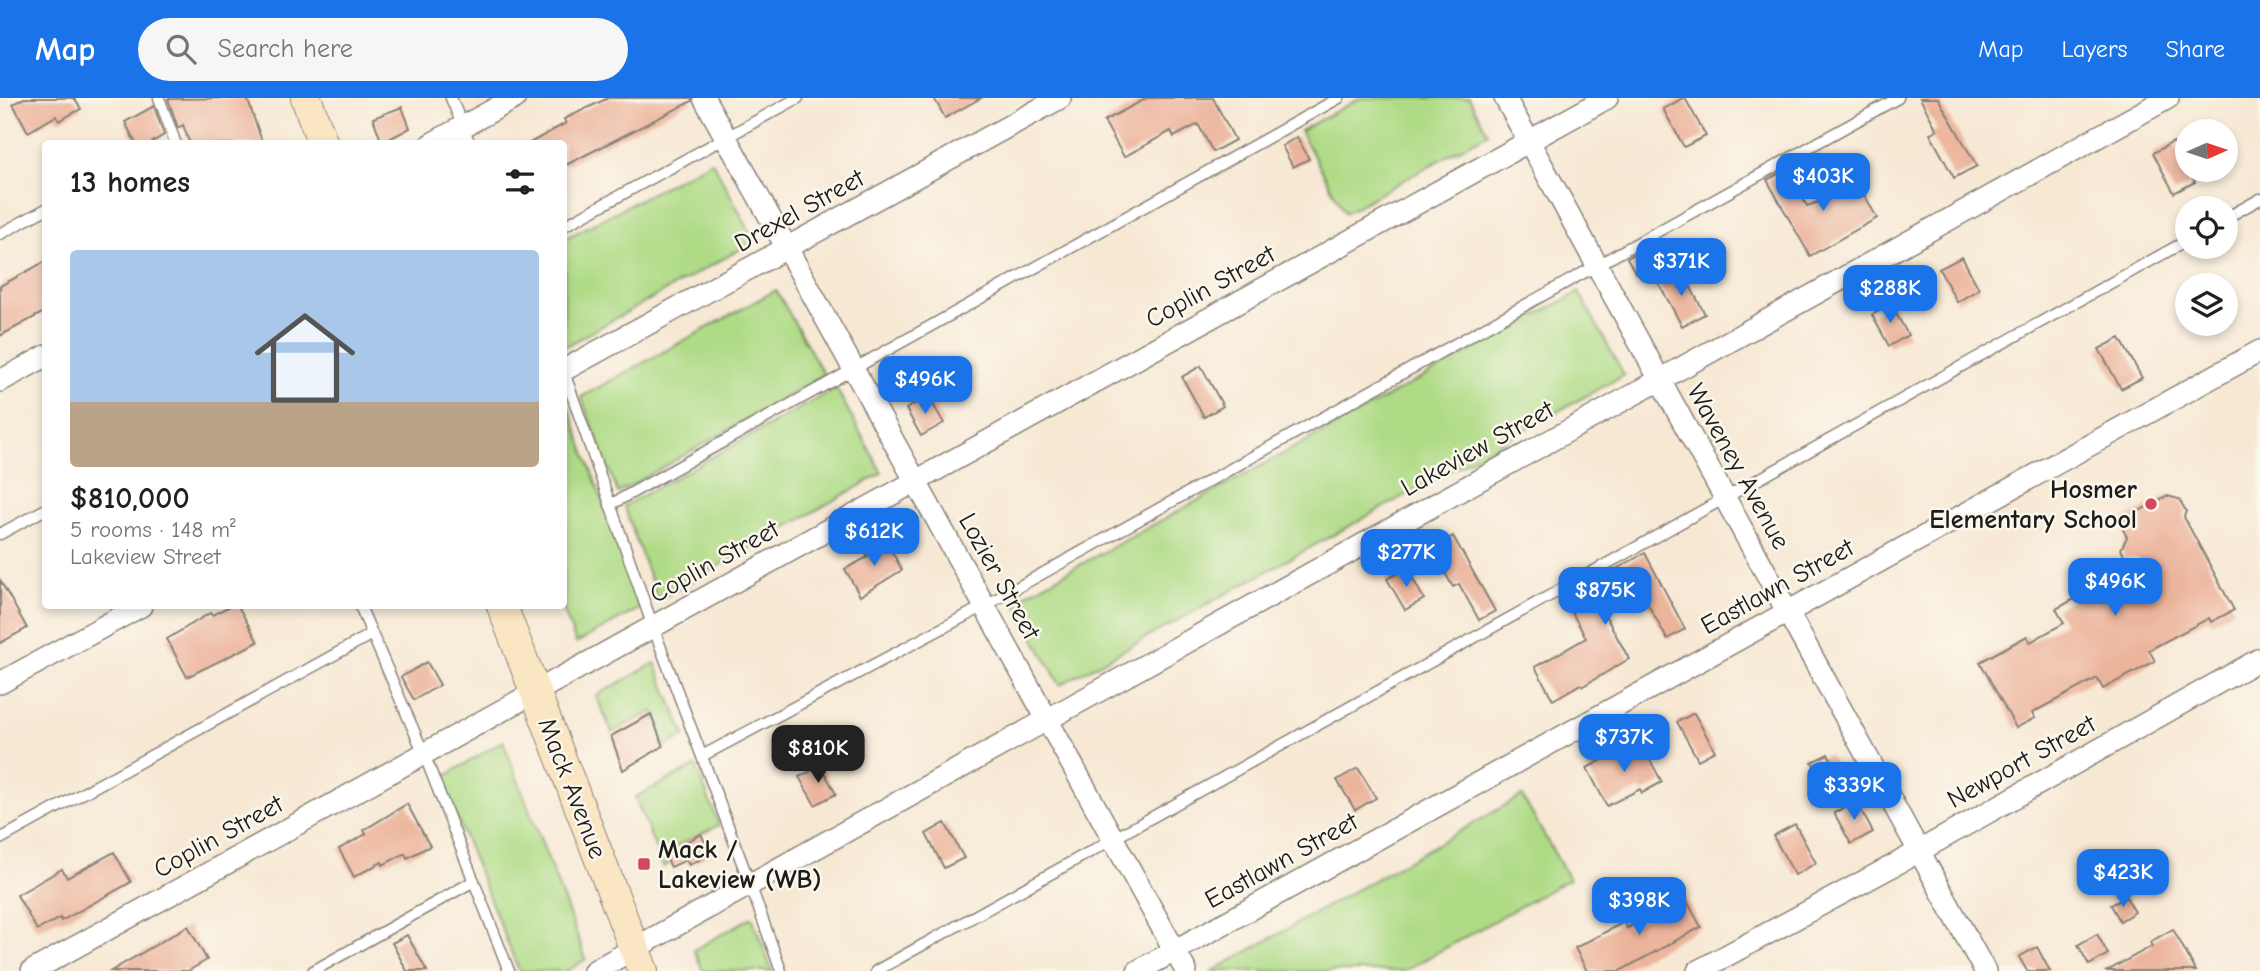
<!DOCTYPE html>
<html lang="en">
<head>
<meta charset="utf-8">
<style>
	:root { --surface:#fff; --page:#f6f6f6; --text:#202124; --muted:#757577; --line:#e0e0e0; --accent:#1a73e8 }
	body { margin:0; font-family:"Comic Neue",sans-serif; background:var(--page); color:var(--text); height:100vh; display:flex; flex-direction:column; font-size:26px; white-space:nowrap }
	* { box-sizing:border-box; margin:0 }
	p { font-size:23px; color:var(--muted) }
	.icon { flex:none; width:38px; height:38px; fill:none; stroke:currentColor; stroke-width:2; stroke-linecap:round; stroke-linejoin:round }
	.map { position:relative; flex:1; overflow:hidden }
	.side { position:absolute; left:42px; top:42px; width:525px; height:469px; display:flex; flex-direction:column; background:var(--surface); border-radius:7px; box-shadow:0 4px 10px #0003 }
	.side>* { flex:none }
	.needle { width:46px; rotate:87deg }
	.fabs { position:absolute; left:2175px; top:21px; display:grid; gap:14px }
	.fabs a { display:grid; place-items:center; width:63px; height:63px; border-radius:50%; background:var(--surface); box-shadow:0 4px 10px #0003; font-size:35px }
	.price { position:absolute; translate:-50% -60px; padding:0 16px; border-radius:14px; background:var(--accent); color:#fff; font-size:23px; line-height:46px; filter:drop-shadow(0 2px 4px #0008) }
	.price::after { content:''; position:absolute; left:50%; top:42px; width:21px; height:16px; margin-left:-10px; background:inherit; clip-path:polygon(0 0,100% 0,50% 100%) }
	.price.selected { background:#222; color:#fff }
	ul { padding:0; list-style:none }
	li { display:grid; align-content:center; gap:14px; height:371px; padding:0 28px }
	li+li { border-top:2px solid var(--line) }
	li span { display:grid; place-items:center; height:217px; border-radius:7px; color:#555 }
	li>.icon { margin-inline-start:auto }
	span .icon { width:126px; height:126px; fill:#fffc; stroke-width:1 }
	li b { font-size:30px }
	h2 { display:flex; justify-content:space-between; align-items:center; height:84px; padding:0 28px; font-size:30px }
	header { display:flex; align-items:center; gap:42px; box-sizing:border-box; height:98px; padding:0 35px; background:var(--accent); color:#fff }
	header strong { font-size:33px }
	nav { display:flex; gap:38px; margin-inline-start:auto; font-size:24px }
	.search { width:490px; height:63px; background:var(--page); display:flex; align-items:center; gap:18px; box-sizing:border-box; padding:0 24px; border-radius:38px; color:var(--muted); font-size:26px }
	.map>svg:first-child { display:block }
</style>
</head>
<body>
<header>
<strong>Map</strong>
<div class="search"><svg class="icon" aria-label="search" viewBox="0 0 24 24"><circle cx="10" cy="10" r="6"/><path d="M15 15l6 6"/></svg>Search here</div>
<nav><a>Map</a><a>Layers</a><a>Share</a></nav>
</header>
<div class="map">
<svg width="2260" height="873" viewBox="0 0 2260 873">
	<rect width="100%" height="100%" fill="#fbf7ec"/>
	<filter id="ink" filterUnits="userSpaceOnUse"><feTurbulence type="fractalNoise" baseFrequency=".0143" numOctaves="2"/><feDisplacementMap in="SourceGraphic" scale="14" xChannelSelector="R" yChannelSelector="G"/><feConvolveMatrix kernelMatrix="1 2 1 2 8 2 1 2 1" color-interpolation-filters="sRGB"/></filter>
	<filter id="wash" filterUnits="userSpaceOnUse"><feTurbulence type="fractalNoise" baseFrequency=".00686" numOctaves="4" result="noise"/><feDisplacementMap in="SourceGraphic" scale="28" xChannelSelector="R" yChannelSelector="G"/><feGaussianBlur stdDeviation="1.57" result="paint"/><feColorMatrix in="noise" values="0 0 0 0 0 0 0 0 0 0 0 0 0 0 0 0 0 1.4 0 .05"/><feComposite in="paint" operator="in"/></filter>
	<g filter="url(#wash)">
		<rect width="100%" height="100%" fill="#f7e8d4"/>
		<g fill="#afdb86" stroke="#667c51" stroke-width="2">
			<path d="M1360,0H1469L1488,35L1345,115L1300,33Z"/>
			<path d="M712,63L755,143L564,249V141Z"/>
			<path d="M776,192L824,277L618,395L581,299Z"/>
			<path d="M1579,194L1624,277L1060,587L1014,503Z"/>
			<path d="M836,290L882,375L658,502L624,408Z"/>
			<path d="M568,308L641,510L576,545L562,508H564V310Z"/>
			<path d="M655,565L685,638L666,648L653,613L612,634L596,598Z"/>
			<path d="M503,643L586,861L567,873H519L441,681Z"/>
			<path d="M696,668L719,727L663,755L669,766L663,769L635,699Z"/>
			<path d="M1522,698L1569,781L1404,873H1213Z"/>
			<path d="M752,819L772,873H703L694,852Z"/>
		</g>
		<g id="blocks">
			<g fill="#ecb49b">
				<path d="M24,0H74L81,11L59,23L56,18L28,34L13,6Z"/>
				<path d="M247,0L263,46H190L183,27L178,30L168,1Z"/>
				<path d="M608,0H691L692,3L564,68V46H528L566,25L564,21Z"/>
				<path d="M934,0H981L945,20Z"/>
				<path d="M1147,0H1213L1235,42L1213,54L1198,26L1174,39L1171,33L1124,59L1104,23Z"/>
				<path d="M1683,0H1685L1706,38L1684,49L1663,11Z"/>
				<path d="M1920,0H1938L1977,68L1954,80L1930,36L1937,32Z"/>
				<path d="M154,8L164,37L149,46H136L125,24Z"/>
				<path d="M402,9L410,30L382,45L373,20Z"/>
				<path d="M1297,39L1309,61L1293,69L1282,48Z"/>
				<path d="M2173,44L2195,84L2174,95L2153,55Z"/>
				<path d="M1787,71L1807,108L1821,103L1857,83L1877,120L1810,158L1767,82Z"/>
				<path d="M1650,147L1659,164L1636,176L1627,160Z"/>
				<path d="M1962,159L1979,191L1957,204L1939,171Z"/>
				<path d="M46,163V213L0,238V188Z"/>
				<path d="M1681,171L1705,216L1682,228L1658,184Z"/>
				<path d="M1891,206L1908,237L1889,248L1872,217Z"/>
				<path d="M2120,240L2142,280L2121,291L2099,251Z"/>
				<path d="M1201,268L1223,308L1204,319L1182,279Z"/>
				<path d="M928,298L944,325L921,338L906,311Z"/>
				<path d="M2167,398L2179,401L2186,413L2184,419L2234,512L2211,524L2209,520L2149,552L2155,563L2103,591L2097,580L2032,615L2035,620L2016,630L1980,564L2027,538L2030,544L2064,525L2056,511L2111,481L2120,497L2149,481L2138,460L2125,459L2121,451L2127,439L2119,424Z"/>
				<path d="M1453,438L1495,513L1479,522L1459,486L1453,489L1431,450Z"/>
				<path d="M885,441L902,472L860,498L845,471L868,459L864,453Z"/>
				<path d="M1645,455L1685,531L1667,541L1638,488L1633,491L1631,486L1598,504L1629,561L1583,588L1581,586L1553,602L1535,569L1586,540L1564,500Z"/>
				<path d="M1407,470L1424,501L1405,512L1387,481Z"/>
				<path d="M0,482L27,530L0,545Z"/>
				<path d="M230,508H238L258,544L187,579L167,541L210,515L212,517Z"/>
				<path d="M427,564L440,587L414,602L401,579Z"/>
				<path d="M1694,615L1715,653L1698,662L1677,624Z"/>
				<path d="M651,616L663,648L623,672L611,638Z"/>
				<path d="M1639,642L1662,684L1642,695L1640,691L1607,708L1587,670Z"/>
				<path d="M1828,656L1837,671L1821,680L1812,664Z"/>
				<path d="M821,668L836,696L815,707L799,679Z"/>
				<path d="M1358,670L1376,700L1355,712L1337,682Z"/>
				<path d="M1856,703L1873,734L1851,746L1834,715Z"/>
				<path d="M407,706L430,748L407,760L405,755L383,767L382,764L354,779L339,751L366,736L364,732Z"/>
				<path d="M945,725L964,760L944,770L926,736Z"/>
				<path d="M1795,726L1816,765L1795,777L1773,738Z"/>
				<path d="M701,736L711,756L689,767L686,762L671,769L664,756Z"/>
				<path d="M114,754L131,784L61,823L60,820L37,832L17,797L62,771L67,780Z"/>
				<path d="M1681,792L1701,829L1620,873H1587L1575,850L1624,824L1627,830L1667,808L1664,802Z"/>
				<path d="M2126,799L2135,814L2120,823L2111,807Z"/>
				<path d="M188,828L207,862L188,873H111Z"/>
				<path d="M2173,831L2196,873H2107L2152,848L2150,844Z"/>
				<path d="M2097,836L2108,856L2089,867L2078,847Z"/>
				<path d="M407,837L427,873H407L392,845Z"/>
				<path d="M2037,849L2050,873H2027L2019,859Z"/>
			</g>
		</g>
	</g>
	<g filter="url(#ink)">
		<use href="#blocks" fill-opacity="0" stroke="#8a8278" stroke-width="2"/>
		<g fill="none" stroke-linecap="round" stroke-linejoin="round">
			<g stroke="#8a8278" stroke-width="13">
				<g id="lane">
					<path d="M159,0L176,46"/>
					<path d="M451,0L470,46"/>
					<path d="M2226,120L2260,101"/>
					<path d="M564,128L798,0"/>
					<path d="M0,136L46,111"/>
					<path d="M564,274L653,529L750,786L781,873"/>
					<path d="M610,407L1339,0"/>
					<path d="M0,436L46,411"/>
					<path d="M360,508L424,656L509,873"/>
					<path d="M702,658L984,508L1898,0"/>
					<path d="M0,741L372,536"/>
					<path d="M313,873L474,783"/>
					<path d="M876,873L2188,142"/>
				</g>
			</g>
			<g stroke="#8a8278" stroke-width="24">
				<g id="street">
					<path d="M704,0L1186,873"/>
					<path d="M1505,0L1985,873"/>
					<path d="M431,46L515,0"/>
					<path d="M564,272L1060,0"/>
					<path d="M0,283L46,258"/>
					<path d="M0,585L141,508"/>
					<path d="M32,873L1607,0"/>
					<path d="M594,873L2168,0"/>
					<path d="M1138,873L2260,253"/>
					<path d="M1698,873L1898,765L2260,561"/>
				</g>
			</g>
			<g stroke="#8a8278" stroke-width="32">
				<g id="secondary">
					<path d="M306,0L323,46"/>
					<path d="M502,508L643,873"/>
				</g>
			</g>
			<use href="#lane" stroke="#fff" stroke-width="10"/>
			<use href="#street" stroke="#fff" stroke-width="21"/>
			<use href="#secondary" stroke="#fbe6c4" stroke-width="30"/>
		</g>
	</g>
	<g fill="#d1495b" stroke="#fbf7ec" stroke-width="2.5">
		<circle cx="2151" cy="406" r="7"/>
		<rect x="637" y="759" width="14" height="14" rx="3.5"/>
	</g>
	<g text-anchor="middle" stroke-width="5" stroke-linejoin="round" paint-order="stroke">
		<g font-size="26" fill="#1c1c1c" stroke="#fbf7ec">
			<text transform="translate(799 112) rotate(-29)" y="9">Drexel Street</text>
			<text transform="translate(1210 188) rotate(-29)" y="9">Coplin Street</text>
			<text transform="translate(1477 350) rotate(-29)" y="9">Lakeview Street</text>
			<text transform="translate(1739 368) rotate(61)" y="9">Waveney Avenue</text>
			<text transform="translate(714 463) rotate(-29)" y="9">Coplin Street</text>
			<text transform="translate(1000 478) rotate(61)" y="9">Lozier Street</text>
			<text transform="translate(1777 488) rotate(-29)" y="9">Eastlawn Street</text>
			<text transform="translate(2021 663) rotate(-29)" y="9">Newport Street</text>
			<text transform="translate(573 690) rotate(69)" y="9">Mack Avenue</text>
			<text transform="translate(218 738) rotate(-29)" y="9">Coplin Street</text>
			<text transform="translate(1281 762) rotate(-29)" y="9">Eastlawn Street</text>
		</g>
		<g font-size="26" font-weight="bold" fill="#1c1c1c" stroke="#fbf7ec" text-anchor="end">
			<text x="2137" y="400">Hosmer<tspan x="2137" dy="30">Elementary School</tspan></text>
			<text x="658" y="760" text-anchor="start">Mack /<tspan x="658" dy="30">Lakeview (WB)</tspan></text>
		</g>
	</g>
</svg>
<div class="fabs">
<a><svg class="needle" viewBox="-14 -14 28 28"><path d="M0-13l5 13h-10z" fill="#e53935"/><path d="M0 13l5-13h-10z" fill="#757577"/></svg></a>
<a><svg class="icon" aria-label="locate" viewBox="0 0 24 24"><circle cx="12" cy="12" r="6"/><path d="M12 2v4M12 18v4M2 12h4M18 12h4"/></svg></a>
<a><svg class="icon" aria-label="layers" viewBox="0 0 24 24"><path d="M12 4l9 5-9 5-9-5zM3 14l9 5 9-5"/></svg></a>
</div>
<b class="price" style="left:1823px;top:115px">$403K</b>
<b class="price" style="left:1681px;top:200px">$371K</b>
<b class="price" style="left:1890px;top:227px">$288K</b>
<b class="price" style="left:925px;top:318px">$496K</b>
<b class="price" style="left:874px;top:470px">$612K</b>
<b class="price" style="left:1406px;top:491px">$277K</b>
<b class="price" style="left:2115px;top:520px">$496K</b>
<b class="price" style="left:1605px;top:529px">$875K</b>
<b class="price" style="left:1624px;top:676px">$737K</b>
<b class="price selected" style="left:818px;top:687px">$810K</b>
<b class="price" style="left:1854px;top:724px">$339K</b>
<b class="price" style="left:2123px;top:811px">$423K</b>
<b class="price" style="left:1639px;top:839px">$398K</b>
<section class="side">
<h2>13 homes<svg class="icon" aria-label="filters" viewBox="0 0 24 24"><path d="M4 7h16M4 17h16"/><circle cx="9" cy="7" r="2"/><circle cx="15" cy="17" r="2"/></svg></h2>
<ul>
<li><span style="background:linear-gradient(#a9c7e8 70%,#b9a48a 0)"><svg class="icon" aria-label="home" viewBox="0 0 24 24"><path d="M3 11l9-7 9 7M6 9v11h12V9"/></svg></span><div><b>$810,000</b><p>5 rooms · 148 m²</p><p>Lakeview Street</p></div></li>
</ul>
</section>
</div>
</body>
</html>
